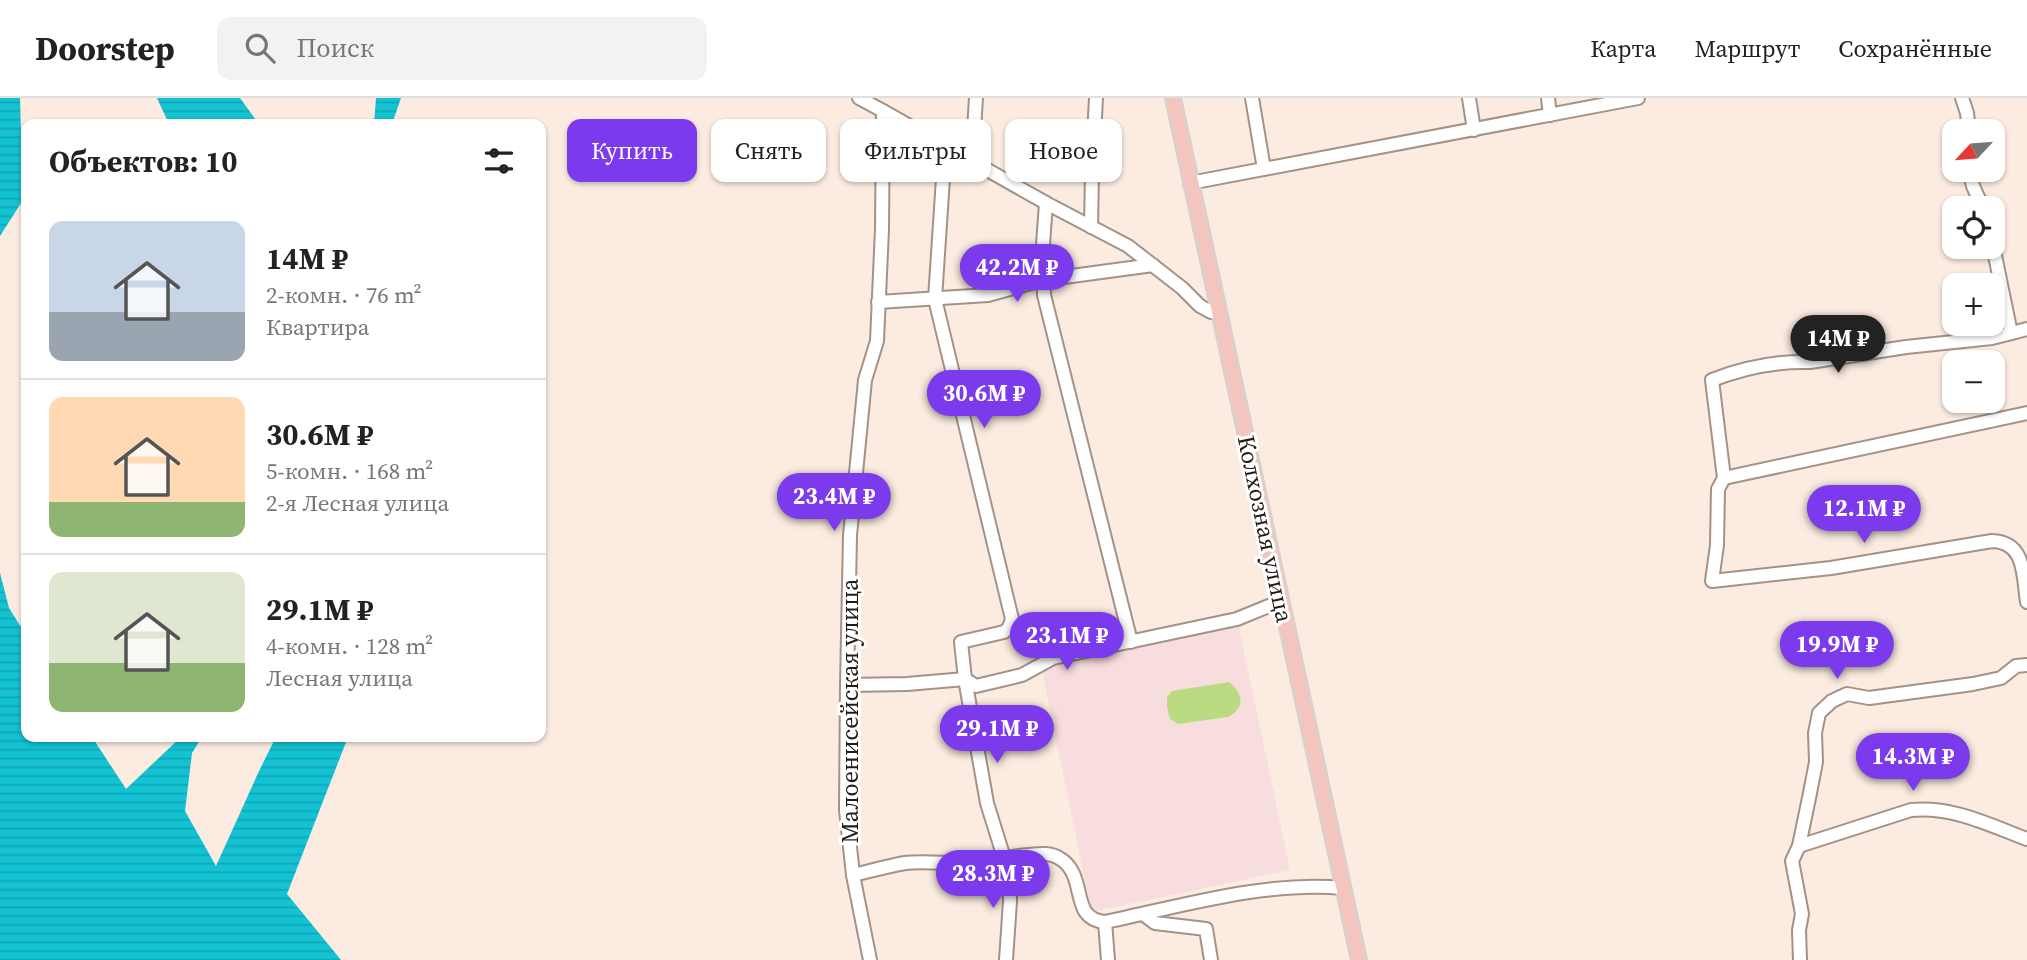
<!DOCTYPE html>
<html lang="ru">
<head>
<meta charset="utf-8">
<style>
	:root { --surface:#fff; --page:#f2f2f2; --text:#222; --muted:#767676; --line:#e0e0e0; --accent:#7c3aed }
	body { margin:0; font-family:"Source Serif 4",serif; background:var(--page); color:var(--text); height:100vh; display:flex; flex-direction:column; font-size:26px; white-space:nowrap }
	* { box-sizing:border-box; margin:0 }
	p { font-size:23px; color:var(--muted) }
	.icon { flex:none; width:38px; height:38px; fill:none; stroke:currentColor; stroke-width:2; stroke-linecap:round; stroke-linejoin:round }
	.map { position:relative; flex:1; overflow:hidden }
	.details { position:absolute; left:21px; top:21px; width:525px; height:623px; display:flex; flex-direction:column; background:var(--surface); border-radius:14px; box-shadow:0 2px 5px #0004 }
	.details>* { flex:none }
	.guide { position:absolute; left:567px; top:21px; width:665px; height:63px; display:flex; gap:14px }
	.needle { width:46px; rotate:244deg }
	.controls { position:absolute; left:1942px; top:21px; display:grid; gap:14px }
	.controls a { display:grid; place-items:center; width:63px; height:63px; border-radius:14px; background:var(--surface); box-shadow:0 2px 5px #0004; font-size:35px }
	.price { position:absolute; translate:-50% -60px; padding:0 16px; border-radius:24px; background:var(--accent); color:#fff; font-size:23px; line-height:46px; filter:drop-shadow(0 2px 4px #0008) }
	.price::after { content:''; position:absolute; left:50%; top:42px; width:21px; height:16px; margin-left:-10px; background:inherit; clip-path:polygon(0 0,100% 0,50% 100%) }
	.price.active { background:#222; color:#fff }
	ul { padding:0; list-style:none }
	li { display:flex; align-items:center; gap:21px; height:175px; padding:0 28px }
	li+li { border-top:2px solid var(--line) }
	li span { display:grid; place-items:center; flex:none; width:196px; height:140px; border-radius:14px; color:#555 }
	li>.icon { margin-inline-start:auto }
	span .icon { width:84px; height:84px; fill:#fffc; stroke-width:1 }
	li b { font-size:30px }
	h2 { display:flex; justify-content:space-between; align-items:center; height:84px; padding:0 28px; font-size:30px }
	.pill { padding:0 24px; border-radius:14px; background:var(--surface); box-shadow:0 2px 5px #0004; font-size:24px; line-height:63px }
	.pill.active { background:var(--accent); color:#fff }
	header { display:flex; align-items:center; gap:42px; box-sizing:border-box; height:98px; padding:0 35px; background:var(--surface); border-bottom:2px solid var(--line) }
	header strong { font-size:33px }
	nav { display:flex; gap:38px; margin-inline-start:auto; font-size:24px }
	.search { width:490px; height:63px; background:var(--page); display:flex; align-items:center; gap:18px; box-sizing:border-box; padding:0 24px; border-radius:14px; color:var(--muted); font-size:26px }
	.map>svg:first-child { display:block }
</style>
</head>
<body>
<header>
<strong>Doorstep</strong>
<div class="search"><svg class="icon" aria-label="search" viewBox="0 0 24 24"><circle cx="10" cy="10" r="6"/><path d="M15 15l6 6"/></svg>Поиск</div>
<nav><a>Карта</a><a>Маршрут</a><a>Сохранённые</a></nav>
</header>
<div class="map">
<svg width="2027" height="862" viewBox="0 0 2027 862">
	<defs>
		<pattern id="water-rules" width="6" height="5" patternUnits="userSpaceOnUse" patternTransform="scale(1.75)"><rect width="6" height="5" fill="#13c2d3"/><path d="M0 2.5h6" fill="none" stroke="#12a6b4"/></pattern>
	</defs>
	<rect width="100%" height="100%" fill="#fbebe0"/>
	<path fill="#f8ddde" d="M1238,525L1290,772L1091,814L1042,571L1062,564Z"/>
	<path fill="#bbdb82" d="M1229,584C1243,595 1246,610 1228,619L1178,626L1170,621L1167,609V599L1172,593Z"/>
	<g fill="url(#water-rules)">
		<path d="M0,0H20L23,102L0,138Z"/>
		<path d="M157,0H240L259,26H169Z"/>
		<path d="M376,0H401L392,26H374Z"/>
		<path d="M0,475L9,510L26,537V639H92L126,691L181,639H202L192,655L185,713L216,768L259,673L276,639H348L287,796L341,862H0Z"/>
	</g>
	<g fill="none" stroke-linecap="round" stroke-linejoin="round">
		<g stroke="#a29389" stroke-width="16">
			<g id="minor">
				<path d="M859,0L883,13L882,131L877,243L865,282L850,437L847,587L846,712L853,777L870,862"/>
				<path d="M1252,0L1264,71"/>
				<path d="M1469,0L1474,32"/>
				<path d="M1548,0L1550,17"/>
				<path d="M1962,0L1967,15L1969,33"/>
				<path d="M883,13L1046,105L1128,148L1182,190L1200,208L1211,214L1218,213"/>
				<path d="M945,50L935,201L1012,521L1009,530L1004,534L961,544L965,581L987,705L1009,776L1010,803L1006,862"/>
				<path d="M972,64L976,0"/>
				<path d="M1969,72L1973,88L1983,110"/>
				<path d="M1190,85L1638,0"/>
				<path d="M1046,105L1042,160L1044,197L1131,544"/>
				<path d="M1091,129L1092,74L1096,0"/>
				<path d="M1993,148L2011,235"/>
				<path d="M878,204L988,197L1042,182L1153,167"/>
				<path d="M2027,231L1992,240L1906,249L1810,264C1777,263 1743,270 1712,282L1724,380L1718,391L1717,447L1712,483L1831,470L1992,443C2026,444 2023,478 2027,504"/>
				<path d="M1724,380L2027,315"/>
				<path d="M847,587L907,586L965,581L976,588L1022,577L1053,560L1237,521L1281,503"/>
				<path d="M1799,748L1911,712C1953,708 1989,727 2027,741"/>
				<path d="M853,777C870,773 888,768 905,765C928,762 952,767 975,765C993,763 1010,758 1028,757C1038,756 1050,754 1059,760C1089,777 1068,821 1105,824C1182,808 1264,783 1343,790"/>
				<path d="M1143,816L1155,825L1206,831L1211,862"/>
				<path d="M1105,824L1108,862"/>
				<path d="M1800,862L1799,832L1802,816L1792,763L1799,748L1810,695L1816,664L1815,635L1819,615L1832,603L1847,596L1869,600L1973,586L2001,580L2016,568L2027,567"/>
			</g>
		</g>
		<g stroke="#d3d2d1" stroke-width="18">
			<path id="major" d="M1173,0L1359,862"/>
		</g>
		<use href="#minor" stroke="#fff" stroke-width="12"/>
		<use href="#major" stroke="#f4c5bf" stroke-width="14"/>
	</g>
	<g text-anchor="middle" stroke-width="6" stroke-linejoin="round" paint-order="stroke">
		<g font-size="24" fill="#211c18" stroke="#fff">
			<text transform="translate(1265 431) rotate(78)" y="8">Колхозная улица</text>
			<text transform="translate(850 613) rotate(-90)" y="8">Малоенисейская улица</text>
		</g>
	</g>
</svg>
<div class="controls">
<a><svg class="needle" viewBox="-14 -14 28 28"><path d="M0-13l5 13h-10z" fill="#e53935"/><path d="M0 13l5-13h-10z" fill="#767676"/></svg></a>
<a><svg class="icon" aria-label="locate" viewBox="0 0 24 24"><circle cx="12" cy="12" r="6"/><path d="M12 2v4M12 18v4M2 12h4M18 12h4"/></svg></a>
<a>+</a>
<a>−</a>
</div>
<b class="price" style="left:1017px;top:206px">42.2M ₽</b>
<b class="price active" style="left:1838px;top:277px">14M ₽</b>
<b class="price" style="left:984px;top:332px">30.6M ₽</b>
<b class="price" style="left:834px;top:435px">23.4M ₽</b>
<b class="price" style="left:1864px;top:447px">12.1M ₽</b>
<b class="price" style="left:1067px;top:574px">23.1M ₽</b>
<b class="price" style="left:1837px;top:583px">19.9M ₽</b>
<b class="price" style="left:997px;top:667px">29.1M ₽</b>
<b class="price" style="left:1913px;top:695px">14.3M ₽</b>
<b class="price" style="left:993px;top:812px">28.3M ₽</b>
<div class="guide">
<a class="pill active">Купить</a>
<a class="pill">Снять</a>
<a class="pill">Фильтры</a>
<a class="pill">Новое</a>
</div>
<section class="details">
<h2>Объектов: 10<svg class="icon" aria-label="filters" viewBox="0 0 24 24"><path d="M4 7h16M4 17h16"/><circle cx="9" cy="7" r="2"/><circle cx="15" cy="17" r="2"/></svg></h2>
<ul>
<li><span style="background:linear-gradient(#c9d6e8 65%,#9aa5b1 0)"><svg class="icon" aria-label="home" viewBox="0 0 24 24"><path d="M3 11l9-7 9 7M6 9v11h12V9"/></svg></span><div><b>14M ₽</b><p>2-комн. · 76 m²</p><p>Квартира</p></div></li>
<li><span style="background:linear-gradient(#ffd9b3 75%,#8fb573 0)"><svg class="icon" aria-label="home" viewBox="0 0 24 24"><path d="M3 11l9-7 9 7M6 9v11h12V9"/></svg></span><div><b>30.6M ₽</b><p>5-комн. · 168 m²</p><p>2-я Лесная улица</p></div></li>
<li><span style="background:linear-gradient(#dfe7d0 65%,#8fb573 0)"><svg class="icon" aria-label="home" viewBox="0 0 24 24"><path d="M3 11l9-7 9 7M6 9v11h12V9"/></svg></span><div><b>29.1M ₽</b><p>4-комн. · 128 m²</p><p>Лесная улица</p></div></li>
</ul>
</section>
</div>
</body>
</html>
